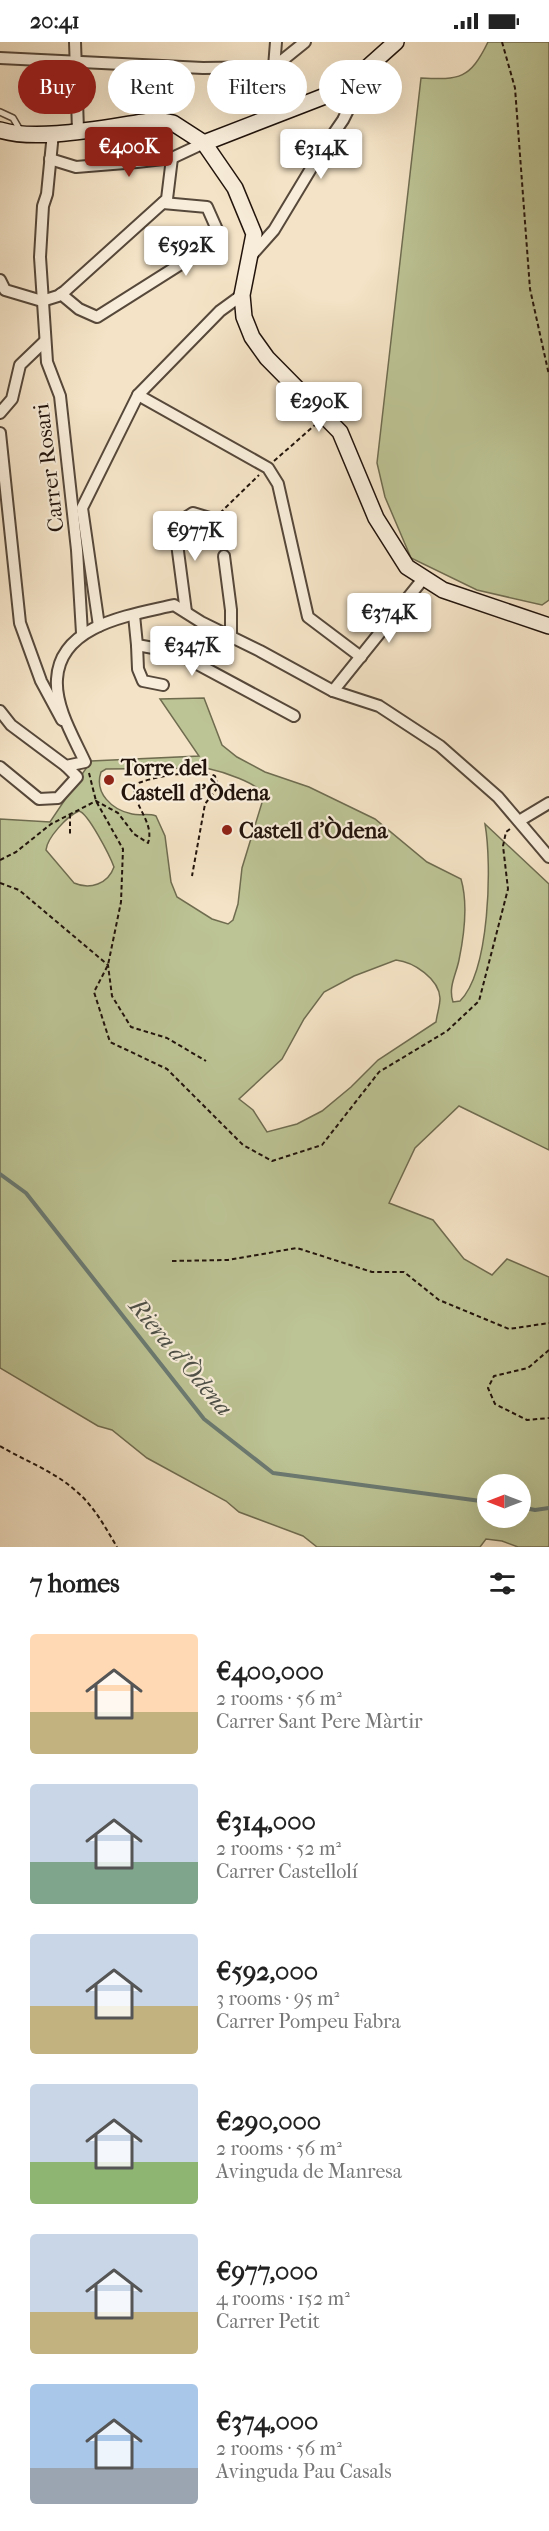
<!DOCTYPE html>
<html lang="en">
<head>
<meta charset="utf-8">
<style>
	:root { --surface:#fff; --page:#f2f2f2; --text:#222; --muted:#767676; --accent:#8f2418 }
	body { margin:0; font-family:"IM FELL French Canon",serif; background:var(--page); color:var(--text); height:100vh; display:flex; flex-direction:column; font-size:22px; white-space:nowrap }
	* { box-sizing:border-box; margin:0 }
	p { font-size:20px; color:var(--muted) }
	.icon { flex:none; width:33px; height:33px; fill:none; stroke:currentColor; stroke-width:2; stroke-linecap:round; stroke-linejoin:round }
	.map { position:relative; height:1505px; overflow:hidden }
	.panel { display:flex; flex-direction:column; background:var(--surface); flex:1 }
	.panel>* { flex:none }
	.guide { position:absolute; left:18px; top:18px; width:513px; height:54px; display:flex; gap:12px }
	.needle { width:39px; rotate:270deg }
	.controls { position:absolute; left:477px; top:1432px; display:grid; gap:12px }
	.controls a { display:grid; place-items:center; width:54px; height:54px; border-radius:50%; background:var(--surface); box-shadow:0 6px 24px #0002; font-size:30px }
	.price { position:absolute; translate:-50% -51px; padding:0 14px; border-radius:6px; background:#fff; color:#222; font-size:20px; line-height:39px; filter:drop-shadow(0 2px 3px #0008) }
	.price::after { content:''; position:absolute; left:50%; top:36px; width:18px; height:14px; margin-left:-9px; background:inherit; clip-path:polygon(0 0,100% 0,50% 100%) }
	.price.on { background:var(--accent); color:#fff }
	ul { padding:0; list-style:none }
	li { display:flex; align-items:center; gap:18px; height:150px; padding:0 30px }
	li span { display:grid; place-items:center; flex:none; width:168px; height:120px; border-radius:6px; color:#555 }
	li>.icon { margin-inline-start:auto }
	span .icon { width:72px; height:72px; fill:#fffc; stroke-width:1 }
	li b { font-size:26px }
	h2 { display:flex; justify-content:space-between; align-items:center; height:72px; padding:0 30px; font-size:26px }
	.tag { padding:0 21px; border-radius:27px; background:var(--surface); box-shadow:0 6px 24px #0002; font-size:21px; line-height:54px }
	.tag.on { background:var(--accent); color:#fff }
	.status { display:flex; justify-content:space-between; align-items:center; height:42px; padding:0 30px; background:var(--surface); direction:ltr }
	.status svg { height:16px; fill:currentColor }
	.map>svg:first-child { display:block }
</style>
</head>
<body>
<div class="status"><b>20:41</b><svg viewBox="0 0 49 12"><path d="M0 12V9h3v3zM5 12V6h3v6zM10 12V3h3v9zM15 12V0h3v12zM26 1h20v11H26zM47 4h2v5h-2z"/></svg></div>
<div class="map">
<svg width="549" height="1505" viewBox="0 0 549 1505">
	<rect width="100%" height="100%" fill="#f4e3c6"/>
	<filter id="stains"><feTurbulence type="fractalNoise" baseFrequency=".00333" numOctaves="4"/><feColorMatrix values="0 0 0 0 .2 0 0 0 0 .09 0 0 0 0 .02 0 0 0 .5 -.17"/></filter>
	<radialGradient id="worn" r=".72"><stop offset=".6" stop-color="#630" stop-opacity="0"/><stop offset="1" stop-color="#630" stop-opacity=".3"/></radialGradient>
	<g fill="#bcc394" stroke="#6f6c50" stroke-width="1.5" fill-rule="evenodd">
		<path d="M488,0H549V558L542,563L477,548L411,516L385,455L377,421L421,36C460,38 470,37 488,0Z"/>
		<path d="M204,656L222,703L237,715L265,730L309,745L375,777L427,820L461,837C468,861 464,894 459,918C456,933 448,945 453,960L460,959C490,929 492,822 485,782L549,842V1108L459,1064L415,1106L389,1161L433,1178L464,1217L492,1233L507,1217L549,1235V1505H518L502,1499L486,1497L480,1505H317L303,1494L239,1470L226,1459L147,1416L112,1388L98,1384L0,1326V777L50,780L91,719L199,714L160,657ZM206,726C220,729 260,741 264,754L242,826L238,862L233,878L228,882L212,877L177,855L171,840L165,794L156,774C148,771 140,774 132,772C112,768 94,751 101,730L106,727ZM79,769C88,771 110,814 114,825C108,842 90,848 74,841L46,808C47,796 67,774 79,769ZM396,918C414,920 439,937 440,956C440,964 437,972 436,980L378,1018L351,1045L322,1069L297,1082L267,1090L253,1068L239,1057L282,1017L304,977L324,950L354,934ZM488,1443H520V1476H488Z"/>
	</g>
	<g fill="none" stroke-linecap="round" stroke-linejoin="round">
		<g stroke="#6b7a72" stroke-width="4">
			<path d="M0,1132L26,1151L204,1377L273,1431L488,1460"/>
			<path d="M520,1465L535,1468L549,1466"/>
		</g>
		<g stroke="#56483a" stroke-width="8">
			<path id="lane" d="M0,70L13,76L20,88"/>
		</g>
		<g stroke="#56483a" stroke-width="14">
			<g id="street">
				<path d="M75,0L78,88"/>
				<path d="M276,0L274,25L294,67"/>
				<path d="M0,16L203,26L274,25L305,0"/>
				<path d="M53,91L47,152L43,164L40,215L47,320L60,354L77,508L82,591"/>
				<path d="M50,117L76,125L137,120L172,116L204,101"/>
				<path d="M250,215L274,188L321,110L343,78L351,62L349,42"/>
				<path d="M0,238L5,248L42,259"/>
				<path d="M61,252L79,267L97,275L195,213L214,199L219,192L207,165L163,161"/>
				<path d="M42,259L58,254L65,249L167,157L172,116"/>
				<path d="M138,353L268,426L278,442L308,575L361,615"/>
				<path d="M0,371L12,357L20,323L45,299"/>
				<path d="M0,391L20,581L41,639L62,678"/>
				<path d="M224,514L231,568V595"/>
				<path d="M186,570L176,494L182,478L193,471L213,477L217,489"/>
				<path d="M134,573L137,603L175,610L294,674"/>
				<path d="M99,584L82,466L138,353L220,269L242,253"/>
				<path d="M137,603L138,627L143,639L163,643"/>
				<path d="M333,649L423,537"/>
				<path d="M0,669L11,683L66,724L85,720C74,696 55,665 57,637C60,582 132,573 174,563L201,580L260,609L333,649L379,664L440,704L498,755L549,815"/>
				<path d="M0,725L39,757L58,756L77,735L66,724"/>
				<path d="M519,779L549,761"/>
			</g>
		</g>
		<g stroke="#22140c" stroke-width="18">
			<g id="secondary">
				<path d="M0,88C40,101 115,83 158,78L173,81L204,101L235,146L254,192L242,253L244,275L252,295L267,316L340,390L376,476L407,525L443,548L549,584"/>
				<path d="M204,101L325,54L349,42L396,0"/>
			</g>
		</g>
		<g stroke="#22140c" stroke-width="2" stroke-dasharray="4.5 3" stroke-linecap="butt">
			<path d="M502,0L515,46L530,247L549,333"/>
			<path d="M274,419L315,383"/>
			<path d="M220,471L259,433"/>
			<path d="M89,731L96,759L123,807L121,860L108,923L94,950L110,1000L167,1027L243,1103L272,1119L322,1103L379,1030L447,989L479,959L508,847L503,804L506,790L510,787"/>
			<path d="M70,772V792"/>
			<path d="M0,818L16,810L51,782L96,759L118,771L134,792L148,801C155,781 133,764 134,743C149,735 202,726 215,734L218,745L205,762L192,834"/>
			<path d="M0,841L19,848L108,923L112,954L131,985L167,996L206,1019"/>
			<path d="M172,1219L228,1218L297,1206L372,1230H404L439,1258L509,1287L549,1281"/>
			<path d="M549,1308L528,1326L494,1334L488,1346L495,1362L527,1378L549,1376"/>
			<path d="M0,1404C25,1419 54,1429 76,1449C94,1464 105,1485 117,1505"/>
		</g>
		<use href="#lane" stroke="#f8edda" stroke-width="5"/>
		<use href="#street" stroke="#f8edda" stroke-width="10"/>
		<use href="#secondary" stroke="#f8edda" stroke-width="15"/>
	</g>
	<g fill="#8f2418" stroke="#f8edda" stroke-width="2">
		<circle cx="109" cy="738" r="6"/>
		<circle cx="227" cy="788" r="6"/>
	</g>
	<g text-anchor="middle" stroke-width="4.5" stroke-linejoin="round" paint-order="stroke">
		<g font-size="22" fill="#22140c" stroke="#f8edda">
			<text transform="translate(48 426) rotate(-97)" y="8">Carrer Rosari</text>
		</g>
		<g font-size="22" font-weight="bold" fill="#22140c" stroke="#f8edda" text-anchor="start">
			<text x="121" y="733">Torre del<tspan x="121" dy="25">Castell d'Òdena</tspan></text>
			<text x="239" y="796">Castell d'Òdena</text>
		</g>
		<g font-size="24" font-style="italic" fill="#4d5048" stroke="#f8edda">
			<text transform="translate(181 1315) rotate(50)" y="8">Riera d'Òdena</text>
		</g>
	</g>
	<rect width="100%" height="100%" filter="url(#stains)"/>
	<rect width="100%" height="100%" fill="url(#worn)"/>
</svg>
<div class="controls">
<a><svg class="needle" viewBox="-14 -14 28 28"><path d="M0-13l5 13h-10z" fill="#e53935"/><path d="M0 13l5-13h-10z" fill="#767676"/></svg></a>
</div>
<b class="price on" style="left:129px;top:136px">€400K</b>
<b class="price" style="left:321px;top:138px">€314K</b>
<b class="price" style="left:186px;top:235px">€592K</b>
<b class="price" style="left:319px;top:391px">€290K</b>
<b class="price" style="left:195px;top:520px">€977K</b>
<b class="price" style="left:389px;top:602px">€374K</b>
<b class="price" style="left:192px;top:635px">€347K</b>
<div class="guide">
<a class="tag on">Buy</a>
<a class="tag">Rent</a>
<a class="tag">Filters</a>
<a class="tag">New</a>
</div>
</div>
<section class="panel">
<h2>7 homes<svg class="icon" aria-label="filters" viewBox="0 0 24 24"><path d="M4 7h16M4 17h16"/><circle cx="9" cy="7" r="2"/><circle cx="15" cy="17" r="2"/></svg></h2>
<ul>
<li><span style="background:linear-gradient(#ffd9b3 65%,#c2b280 0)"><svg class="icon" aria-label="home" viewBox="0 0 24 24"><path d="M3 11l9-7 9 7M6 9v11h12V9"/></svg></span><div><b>€400,000</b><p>2 rooms · 56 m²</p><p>Carrer Sant Pere Màrtir</p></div></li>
<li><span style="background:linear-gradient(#c9d6e8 65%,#7fa58c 0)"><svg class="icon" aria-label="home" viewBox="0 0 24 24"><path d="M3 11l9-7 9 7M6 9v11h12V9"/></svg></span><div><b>€314,000</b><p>2 rooms · 52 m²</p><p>Carrer Castellolí</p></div></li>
<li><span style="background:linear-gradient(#c9d6e8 60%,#c2b280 0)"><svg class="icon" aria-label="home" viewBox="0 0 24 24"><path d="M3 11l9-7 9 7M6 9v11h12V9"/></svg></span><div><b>€592,000</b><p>3 rooms · 95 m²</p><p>Carrer Pompeu Fabra</p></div></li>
<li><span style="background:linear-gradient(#c9d6e8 65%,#8fb573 0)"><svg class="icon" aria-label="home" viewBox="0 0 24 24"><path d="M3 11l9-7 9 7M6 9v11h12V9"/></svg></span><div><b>€290,000</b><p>2 rooms · 56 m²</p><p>Avinguda de Manresa</p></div></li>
<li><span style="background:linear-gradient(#c9d6e8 65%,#c2b280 0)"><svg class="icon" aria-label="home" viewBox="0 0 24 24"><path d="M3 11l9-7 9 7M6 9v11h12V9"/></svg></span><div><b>€977,000</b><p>4 rooms · 152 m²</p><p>Carrer Petit</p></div></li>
<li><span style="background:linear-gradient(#a9c7e8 70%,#9aa5b1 0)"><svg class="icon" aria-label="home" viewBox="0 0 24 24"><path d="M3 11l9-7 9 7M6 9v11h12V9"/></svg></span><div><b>€374,000</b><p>2 rooms · 56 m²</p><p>Avinguda Pau Casals</p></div></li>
</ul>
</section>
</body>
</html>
